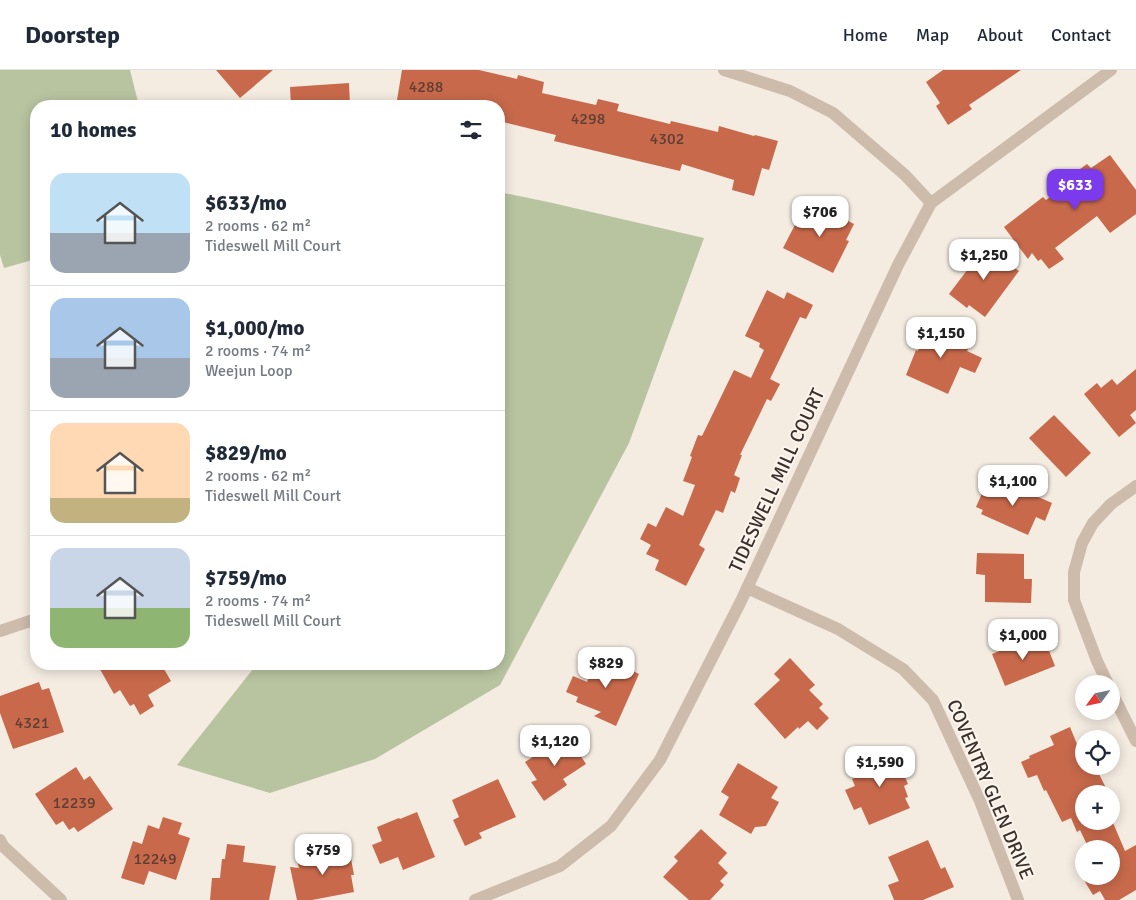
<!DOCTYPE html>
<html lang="en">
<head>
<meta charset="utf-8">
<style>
	:root { --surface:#fff; --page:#f6f6f7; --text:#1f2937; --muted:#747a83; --line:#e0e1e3; --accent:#7c3aed }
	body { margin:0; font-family:Signika,sans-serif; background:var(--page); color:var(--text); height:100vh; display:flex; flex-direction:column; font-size:19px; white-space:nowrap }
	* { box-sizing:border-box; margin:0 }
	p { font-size:16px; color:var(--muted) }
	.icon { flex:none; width:28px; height:28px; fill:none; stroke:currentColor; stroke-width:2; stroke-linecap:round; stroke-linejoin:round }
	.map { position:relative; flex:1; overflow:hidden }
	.drawer { position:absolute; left:30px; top:30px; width:475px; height:570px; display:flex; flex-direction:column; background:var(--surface); border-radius:20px; box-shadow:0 2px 12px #0003 }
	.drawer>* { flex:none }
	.needle { width:32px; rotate:237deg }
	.fabs { position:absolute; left:1075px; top:605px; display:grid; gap:10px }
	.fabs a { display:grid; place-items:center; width:45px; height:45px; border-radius:50%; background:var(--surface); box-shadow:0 2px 12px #0003; font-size:25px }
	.price { position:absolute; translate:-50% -42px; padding:0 11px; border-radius:10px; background:#fff; color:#222; font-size:16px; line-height:32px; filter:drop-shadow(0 1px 2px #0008) }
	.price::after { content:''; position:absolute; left:50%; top:30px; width:15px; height:11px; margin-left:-8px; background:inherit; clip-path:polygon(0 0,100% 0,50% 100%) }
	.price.current { background:var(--accent); color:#fff }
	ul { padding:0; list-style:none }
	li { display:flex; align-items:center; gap:15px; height:125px; padding:0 20px }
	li+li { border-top:1px solid var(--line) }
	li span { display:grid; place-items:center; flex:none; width:140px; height:100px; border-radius:15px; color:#555 }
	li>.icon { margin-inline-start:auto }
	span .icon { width:60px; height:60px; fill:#fffc; stroke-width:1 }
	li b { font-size:21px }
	h2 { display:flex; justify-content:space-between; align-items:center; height:60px; padding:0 20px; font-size:21px }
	header { display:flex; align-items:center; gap:30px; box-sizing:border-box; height:70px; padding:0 25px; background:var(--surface); border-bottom:1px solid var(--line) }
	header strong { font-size:24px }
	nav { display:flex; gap:28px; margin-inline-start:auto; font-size:18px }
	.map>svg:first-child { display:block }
</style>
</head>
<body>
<header>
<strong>Doorstep</strong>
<nav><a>Home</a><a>Map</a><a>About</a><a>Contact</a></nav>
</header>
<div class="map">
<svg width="1136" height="830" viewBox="0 0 1136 830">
	<rect width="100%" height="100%" fill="#f4ebe1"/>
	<g fill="#b8c4a0">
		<path d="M0,0H130L139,36H36V189L4,198L0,185Z"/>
		<path d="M499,122L548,132L704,168L629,373L500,615L375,689L270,723L177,695L257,594H499Z"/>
	</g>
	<g fill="#c8694b">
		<path d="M216,0H273L240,28Z"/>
		<path d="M402,0H479L517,9L518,5L544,12L542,23L596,35L598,29L619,34L617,41L670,54L671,51L718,62L719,56L754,66L755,65L778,71L769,100L762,98L754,126L732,120L734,110L682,94L680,101L554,71L556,65L499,51V36H396Z"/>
		<path d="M943,0H1021L969,35L972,39L948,55L936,36L940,33L926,12Z"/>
		<path d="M349,13L350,36H291L290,17Z"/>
		<path d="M1110,85L1136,120V144L1110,163L1097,146L1055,178L1064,189L1049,199L1041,189L1038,191L1032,183L1028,189L1004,157L1043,127L1046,130L1072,111L1069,107L1087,94L1091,98Z"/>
		<path d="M814,133L854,154L846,170L849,171L833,203L783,178L798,149L800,150L805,140L809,142Z"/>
		<path d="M982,174L1019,201L985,247L969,235L967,238L949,224L968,199L965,197Z"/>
		<path d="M767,220L784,229L787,222L813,235L806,249L800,247L770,309L780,314L771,331L767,329L740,385H742L734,405L740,408L735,423L731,421L723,443L716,440L699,475L705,479L686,516L655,500L659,490L646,484L651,475L640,469L648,453L656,457L666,437L683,446L695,415L683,411L692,387L690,386L698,365L702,366L734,300L751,308L764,280L759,277L760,273L745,266Z"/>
		<path d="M930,251L956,262L953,270L969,277L967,281L982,288L975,303L960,297L948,324L906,305L916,280L918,281Z"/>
		<path d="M1136,299V340L1130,345L1136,353L1119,367L1084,324L1097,313L1101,318L1112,309L1117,315Z"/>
		<path d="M1054,345L1091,383L1066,407L1029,368Z"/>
		<path d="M997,409L1052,433L1045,451L1036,447L1028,465L981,444L983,440L976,437L983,421L991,424Z"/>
		<path d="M977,483L1024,484V509H1032L1031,533L985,532V505L976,504Z"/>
		<path d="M1037,566L1042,580L1048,578L1055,596L1005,616L992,584Z"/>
		<path d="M622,584L625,597L639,604L616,656L594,646L601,642L576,632L578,627L566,622L573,606L587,612L599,585L613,592Z"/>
		<path d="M790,588L815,615L809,620L823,634L819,638L829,648L817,660L808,651L799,659L798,657L785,669L754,634L780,610L774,604Z"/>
		<path d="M97,594H161L171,611L148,625L154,636L140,645L134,634L130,636L120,620L114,624Z"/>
		<path d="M39,612L42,620L49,618L64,662L13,679L0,643V626Z"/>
		<path d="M1070,657L1081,684L1084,683V696H1095L1109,724H1084V751H1111V748L1125,781L1136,775V820L1119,830H1105L1100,821L1093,825L1082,807L1084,806H1111V779H1089L1080,760L1077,762L1071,748L1062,752L1046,720L1044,721L1037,705L1028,708L1021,692L1030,688L1029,686L1054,675L1050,666Z"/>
		<path d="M567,665L586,694L563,709L567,715L544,731L531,712L537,710L525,692Z"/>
		<path d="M893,679L908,714L904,716L908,727L905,728L910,738L869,755L861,737L854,740L845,720L855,716L852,709L865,704L860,692Z"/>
		<path d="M738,693L778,717L771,728L779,732L766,756L755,757L751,764L719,745L729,727L721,722Z"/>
		<path d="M76,697L84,710L90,706L113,739L78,762L74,757L69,760L63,751L56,755L35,724Z"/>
		<path d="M498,709L516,747L479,763L482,768L465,776L453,750L459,747L452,730Z"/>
		<path d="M417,742L435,787L403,800L398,787L380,794L372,775L382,771L377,757L399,748L400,749Z"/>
		<path d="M163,747L182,753L178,764L190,768L176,810L149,801L144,815L121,808L133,771L142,774L148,755L159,759Z"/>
		<path d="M701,759L727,783L718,793L728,803L720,811L724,815L710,830H689L663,807L678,791L674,787Z"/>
		<path d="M928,770L941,799L945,797L954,817L923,830H894L888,815L899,811L888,787Z"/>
		<path d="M227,774L245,776L243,792L276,796L269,830H210L212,808H220L222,789H225Z"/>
		<path d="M346,780L347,784L350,783L354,805H351L354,822L312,830H297L290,797L299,798L297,790Z"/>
	</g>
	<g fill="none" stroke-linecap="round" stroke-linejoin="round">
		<g stroke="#cdbbac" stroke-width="12">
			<path d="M724,0L790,21L833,43L905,105L931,133"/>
			<path d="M747,518L838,559L903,599L933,630L980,731L1018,830"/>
			<path d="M0,561L36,549"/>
			<path d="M1108,614L1097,591L1074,530V502L1082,473L1093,453L1111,434L1136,416"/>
			<path d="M1111,621L1136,671"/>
			<path d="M0,770L3,776L61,830"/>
			<path d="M475,830L560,796L611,756L660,690L741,531L898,195L931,133L1111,0"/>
		</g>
	</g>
	<g text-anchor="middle" stroke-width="4" stroke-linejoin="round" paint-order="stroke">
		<g font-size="16" fill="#5e3e33">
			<text x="426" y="22">4288</text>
			<text x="588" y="54">4298</text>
			<text x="667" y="74">4302</text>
			<text x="32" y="658">4321</text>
			<text x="74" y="738">12239</text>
			<text x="155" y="794">12249</text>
		</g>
		<g font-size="19" fill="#3b302b" stroke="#fbf5ee">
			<text transform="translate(776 410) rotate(-65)" y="7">TIDESWELL MILL COURT</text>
			<text transform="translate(991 719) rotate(67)" y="7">COVENTRY GLEN DRIVE</text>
		</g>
	</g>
</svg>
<div class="fabs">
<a><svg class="needle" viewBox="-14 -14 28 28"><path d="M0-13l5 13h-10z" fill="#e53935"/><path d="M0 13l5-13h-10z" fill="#747a83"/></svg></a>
<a><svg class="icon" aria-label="locate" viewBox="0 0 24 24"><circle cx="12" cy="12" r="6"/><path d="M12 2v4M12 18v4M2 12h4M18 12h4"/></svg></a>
<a>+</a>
<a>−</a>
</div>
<b class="price current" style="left:1075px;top:141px">$633</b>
<b class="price" style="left:820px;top:168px">$706</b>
<b class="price" style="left:984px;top:211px">$1,250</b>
<b class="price" style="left:941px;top:289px">$1,150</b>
<b class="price" style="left:1013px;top:437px">$1,100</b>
<b class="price" style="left:1023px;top:591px">$1,000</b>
<b class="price" style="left:606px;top:619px">$829</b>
<b class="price" style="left:555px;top:697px">$1,120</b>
<b class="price" style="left:880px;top:718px">$1,590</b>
<b class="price" style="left:323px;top:806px">$759</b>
<section class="drawer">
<h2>10 homes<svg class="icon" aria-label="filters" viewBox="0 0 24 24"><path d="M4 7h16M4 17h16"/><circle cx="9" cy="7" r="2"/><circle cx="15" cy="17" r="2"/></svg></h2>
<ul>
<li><span style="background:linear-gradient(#bfe0f5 60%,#9aa5b1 0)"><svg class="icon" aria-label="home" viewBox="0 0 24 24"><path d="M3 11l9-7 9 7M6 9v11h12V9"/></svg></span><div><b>$633/mo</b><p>2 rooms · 62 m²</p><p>Tideswell Mill Court</p></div></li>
<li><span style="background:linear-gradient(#a9c7e8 60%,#9aa5b1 0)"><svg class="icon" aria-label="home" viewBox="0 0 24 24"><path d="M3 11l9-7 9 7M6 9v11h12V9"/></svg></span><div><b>$1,000/mo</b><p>2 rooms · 74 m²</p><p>Weejun Loop</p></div></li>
<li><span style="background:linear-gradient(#ffd9b3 75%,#c2b280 0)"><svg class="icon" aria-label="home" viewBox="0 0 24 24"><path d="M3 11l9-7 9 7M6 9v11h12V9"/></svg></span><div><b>$829/mo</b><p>2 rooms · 62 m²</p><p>Tideswell Mill Court</p></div></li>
<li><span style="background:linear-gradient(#c9d6e8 60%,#8fb573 0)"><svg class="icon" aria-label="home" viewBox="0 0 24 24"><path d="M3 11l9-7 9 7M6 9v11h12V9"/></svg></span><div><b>$759/mo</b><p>2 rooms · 74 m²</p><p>Tideswell Mill Court</p></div></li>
</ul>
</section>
</div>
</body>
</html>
